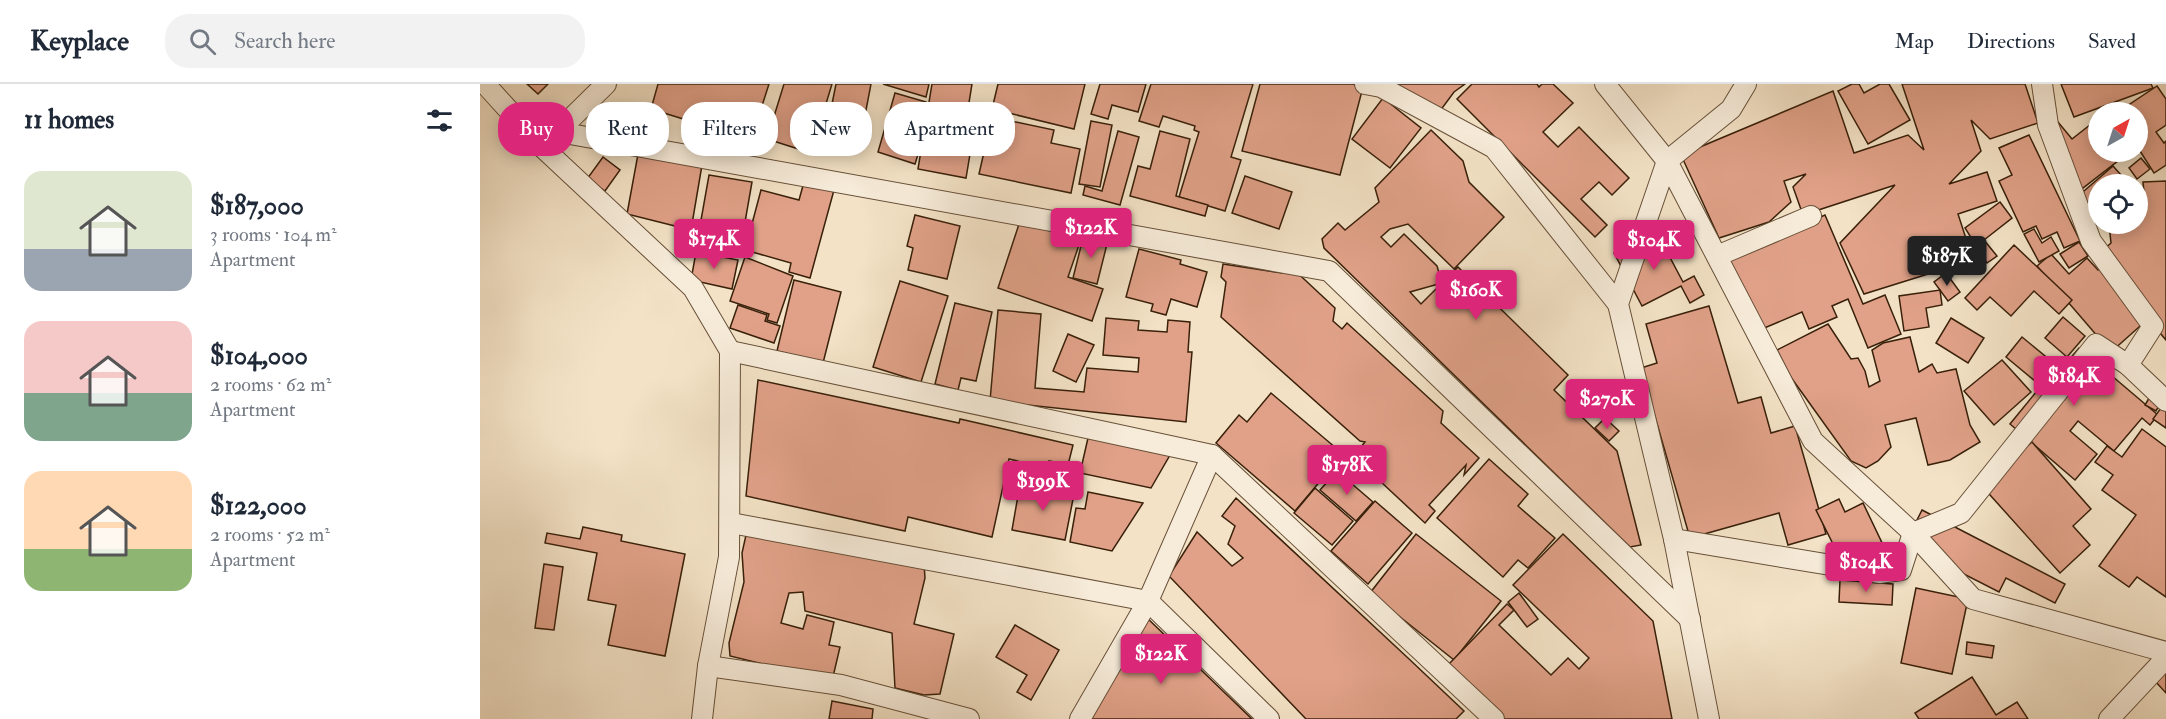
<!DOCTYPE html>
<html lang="en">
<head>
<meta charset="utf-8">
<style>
	:root { --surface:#fff; --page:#f2f2f3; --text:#1f2937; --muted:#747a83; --line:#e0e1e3; --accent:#db2777 }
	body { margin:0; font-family:"IM FELL Double Pica",serif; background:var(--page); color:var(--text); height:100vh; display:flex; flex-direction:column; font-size:22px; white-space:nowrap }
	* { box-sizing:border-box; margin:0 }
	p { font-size:20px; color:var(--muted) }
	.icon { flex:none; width:33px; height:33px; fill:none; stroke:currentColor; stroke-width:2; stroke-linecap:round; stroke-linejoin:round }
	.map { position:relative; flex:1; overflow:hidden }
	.details { display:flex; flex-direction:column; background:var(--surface); width:480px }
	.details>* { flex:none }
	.guide { position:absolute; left:18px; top:18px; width:570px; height:54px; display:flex; gap:12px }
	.needle { width:39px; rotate:39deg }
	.tools { position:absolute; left:1608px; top:18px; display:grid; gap:12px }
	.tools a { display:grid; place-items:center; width:60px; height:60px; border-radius:50%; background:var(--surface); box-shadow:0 3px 15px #0003; font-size:30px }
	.price { position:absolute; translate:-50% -51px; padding:0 14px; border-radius:6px; background:var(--accent); color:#fff; font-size:20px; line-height:39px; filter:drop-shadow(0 2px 3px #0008) }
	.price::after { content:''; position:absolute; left:50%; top:36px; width:18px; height:14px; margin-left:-9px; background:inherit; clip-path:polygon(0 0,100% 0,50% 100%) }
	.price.active { background:#222; color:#fff }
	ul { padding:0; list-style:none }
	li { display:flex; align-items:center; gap:18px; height:150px; padding:0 24px }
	li span { display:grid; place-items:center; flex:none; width:168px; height:120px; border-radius:18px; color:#555 }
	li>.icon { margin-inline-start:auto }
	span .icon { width:72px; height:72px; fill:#fffc; stroke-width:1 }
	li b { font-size:26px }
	h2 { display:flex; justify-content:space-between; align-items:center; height:72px; padding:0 24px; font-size:26px }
	.tag { padding:0 21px; border-radius:24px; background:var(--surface); box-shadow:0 3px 15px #0003; font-size:21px; line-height:54px }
	.tag.active { background:var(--accent); color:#fff }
	header { display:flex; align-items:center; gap:36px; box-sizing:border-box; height:84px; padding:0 30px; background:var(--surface); border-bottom:2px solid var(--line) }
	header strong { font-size:28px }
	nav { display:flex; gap:33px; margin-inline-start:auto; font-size:21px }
	.search { width:420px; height:54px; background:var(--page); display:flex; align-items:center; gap:15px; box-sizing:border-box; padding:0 21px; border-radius:24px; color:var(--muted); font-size:22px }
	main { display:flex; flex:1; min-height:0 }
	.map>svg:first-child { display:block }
</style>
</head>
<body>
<header>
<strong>Keyplace</strong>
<div class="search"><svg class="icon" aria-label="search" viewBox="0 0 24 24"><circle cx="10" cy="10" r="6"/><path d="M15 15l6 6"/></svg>Search here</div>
<nav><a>Map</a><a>Directions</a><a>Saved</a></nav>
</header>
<main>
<section class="details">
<h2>11 homes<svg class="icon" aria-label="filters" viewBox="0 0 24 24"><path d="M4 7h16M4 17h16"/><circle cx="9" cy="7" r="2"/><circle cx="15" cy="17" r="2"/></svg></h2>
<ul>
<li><span style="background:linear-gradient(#dfe7d0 65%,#9aa5b1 0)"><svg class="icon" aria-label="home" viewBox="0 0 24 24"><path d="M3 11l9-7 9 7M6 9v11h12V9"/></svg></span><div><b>$187,000</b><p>3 rooms · 104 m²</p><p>Apartment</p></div></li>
<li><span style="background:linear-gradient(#f6c9c9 60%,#7fa58c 0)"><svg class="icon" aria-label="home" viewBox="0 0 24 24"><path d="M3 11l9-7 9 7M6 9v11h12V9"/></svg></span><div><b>$104,000</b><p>2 rooms · 62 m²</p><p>Apartment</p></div></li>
<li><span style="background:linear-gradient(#ffd9b3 65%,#8fb573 0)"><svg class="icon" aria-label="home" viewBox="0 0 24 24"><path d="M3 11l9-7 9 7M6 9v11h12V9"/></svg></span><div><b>$122,000</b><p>2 rooms · 52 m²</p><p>Apartment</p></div></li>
</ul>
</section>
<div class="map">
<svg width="1686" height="635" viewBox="0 0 1686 635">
	<rect width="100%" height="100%" fill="#f3e2c6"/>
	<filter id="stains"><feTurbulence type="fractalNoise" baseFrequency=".00333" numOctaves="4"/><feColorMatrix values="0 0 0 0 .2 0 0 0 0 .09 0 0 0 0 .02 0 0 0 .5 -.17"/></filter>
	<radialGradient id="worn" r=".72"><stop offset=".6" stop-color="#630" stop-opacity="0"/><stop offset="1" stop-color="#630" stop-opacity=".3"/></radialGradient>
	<g fill="#e0a188" stroke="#39200a" stroke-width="1.5">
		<path d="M47,0H68L58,10Z"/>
		<path d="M178,0H289L271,56L171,25Z"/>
		<path d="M304,0H352L331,69L287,55Z"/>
		<path d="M356,0H391L382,47L348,40Z"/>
		<path d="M403,0H449L446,13Z"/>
		<path d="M452,0H492L483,56L492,58L486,94L438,85Z"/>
		<path d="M518,0H605L594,45L512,25Z"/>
		<path d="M620,0H666L658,28L632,21L628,35L611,30Z"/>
		<path d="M671,0H773L751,73L761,76L745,127L699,113L719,48L714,46L715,42L683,32L679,43L659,37Z"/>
		<path d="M780,0H873L883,3L860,91L762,67Z"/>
		<path d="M914,0H985L974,8L957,31Z"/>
		<path d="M992,0H1057L1059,3L1062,0H1073L1093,19L1063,48L1078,63L1099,43L1149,94L1132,111L1119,98L1101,115L1127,141L1115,153L977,15Z"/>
		<path d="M1372,0H1379L1384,9L1400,0H1409L1430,36L1388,60L1358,7Z"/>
		<path d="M1422,0H1545L1558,39L1510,55L1491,36L1501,67L1469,100L1507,88L1517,117L1478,130L1493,176L1384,210L1360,159L1415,101L1323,131L1313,103L1326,90L1304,97L1311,118L1289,138L1239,154L1201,71L1353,7L1374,69L1428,51L1444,66Z"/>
		<path d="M1581,0H1671L1673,4L1594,33Z"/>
		<path d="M1677,2L1686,15V41L1676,48L1684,59L1686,57V81L1674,89L1658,64V28H1638Z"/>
		<path d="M415,9L446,18L440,39L447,41L435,80L398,68Z"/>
		<path d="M903,14L941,44L910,84L872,55Z"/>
		<path d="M512,33L574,46L571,59L600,65L591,109L499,90Z"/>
		<path d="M611,37L632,41L620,103L599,100Z"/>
		<path d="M1615,37L1618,41V68H1639L1643,73L1599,107L1568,46L1578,38L1592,55Z"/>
		<path d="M951,46L983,77L989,98L1024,133L974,185L928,140L910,145L901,153L911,163L924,150L957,182L962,199L930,208L941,220L978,183L1088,291L1074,306L1137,367L1161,461L1150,463L844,164L842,155L858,139L865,146L899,118L895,104Z"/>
		<path d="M638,47L659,53L640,121L603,111L605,102L622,107Z"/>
		<path d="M680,47L710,55L696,112L728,121L725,132L650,112L658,82L670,85Z"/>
		<path d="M1549,51L1600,157L1584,164L1577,148L1562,155L1556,142L1543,148L1519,97L1532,91L1519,64Z"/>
		<path d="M158,70L222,81L211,146L147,130Z"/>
		<path d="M123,73L140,86L125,107L107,95Z"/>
		<path d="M1661,74L1670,85L1657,95L1649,84Z"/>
		<path d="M1633,82L1649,100H1618V123L1598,125L1597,113Z"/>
		<path d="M229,91L272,98L261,161L218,153Z"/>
		<path d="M765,92L812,108L799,145L752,129Z"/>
		<path d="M1686,97V256L1668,235L1631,268L1557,182L1571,170L1589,190L1607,174L1618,186L1630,176L1622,167L1631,159L1629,140H1658V110L1665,119L1663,98Z"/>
		<path d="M324,98L354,106L330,194L309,188L311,179L265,166L281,106L319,116Z"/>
		<path d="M1520,118L1532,134L1504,156L1517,172L1507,179L1485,144Z"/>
		<path d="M435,131L480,142L467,195L428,186L433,164L427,162Z"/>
		<path d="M1345,131L1383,220L1405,211L1421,250L1388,264L1368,215L1352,222L1357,233L1329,245L1322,228L1282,245L1248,173Z"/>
		<path d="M540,137L583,151L582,155L599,161L588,193L623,205L612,237L518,204Z"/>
		<path d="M1554,145L1562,159L1571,153L1579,167L1559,178L1544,150Z"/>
		<path d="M1176,147L1203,198L1214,192L1224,211L1210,219L1201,202L1162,222L1134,169Z"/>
		<path d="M604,150L628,156L617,200L593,194Z"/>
		<path d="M1599,158L1608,172L1589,184L1580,170Z"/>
		<path d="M1534,161L1592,216L1579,230L1554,207L1531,232L1510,213L1497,226L1485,214Z"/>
		<path d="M659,165L701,176L700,180L727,188L717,223L691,215L686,231L671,227L673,220L646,213Z"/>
		<path d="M216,168L258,176L252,205L211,196Z"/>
		<path d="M265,173L313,192L297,239L287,236L289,230L250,217Z"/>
		<path d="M743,180L802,189L809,181L855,224L853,237L862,245L867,239L963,327L961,339L999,374L984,391L986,381L949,421L955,427L945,439L901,398L903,383L887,381L875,370L885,358L880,357L741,233L746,198L741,193Z"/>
		<path d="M1466,189L1480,208L1468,217L1454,198Z"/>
		<path d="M314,196L361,208L343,279L297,267Z"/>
		<path d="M420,197L468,212L441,298L393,283Z"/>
		<path d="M1460,206L1462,221L1446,224L1449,243L1424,247L1419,212Z"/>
		<path d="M475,219L512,228L496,297L481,294L478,306L455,300Z"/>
		<path d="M258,221L287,231L285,237L300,242L294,259L250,244Z"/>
		<path d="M1229,222L1258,319L1281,313L1291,349L1315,342L1346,450L1308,461L1299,429L1210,454L1161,284L1177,279L1166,240Z"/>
		<path d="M518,226L561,230L555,304L604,308L607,284L658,288L659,274L623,271L626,234L659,237L658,246L687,248L688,236L710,238L708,268H712L706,338L510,317Z"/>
		<path d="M1583,233L1605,252L1587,273L1565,254Z"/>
		<path d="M1471,234L1504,254L1488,279L1456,259Z"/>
		<path d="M1348,240L1371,275L1378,274L1385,287L1389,303L1400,297L1392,266L1403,259L1430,253L1439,288L1452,280L1457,289L1476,285L1490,341L1500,358L1470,376L1448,381L1436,334L1405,341L1411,363L1398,377L1386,384L1371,377L1310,292L1297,266Z"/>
		<path d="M588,250L614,261L596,298L573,287Z"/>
		<path d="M1542,253L1581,285L1599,264L1678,331L1670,341L1662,334L1634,367L1598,337L1590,347L1617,370L1595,396L1530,340L1561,302L1526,273Z"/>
		<path d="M1522,276L1551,308L1514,341L1484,307Z"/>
		<path d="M278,296L479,339L480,335L593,361L588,381L569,377L567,384L529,375L512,453L428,433L425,447L266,412Z"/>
		<path d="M791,309L863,370L815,427L736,359L759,331L767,338Z"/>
		<path d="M1672,309L1683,315L1676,327L1665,321Z"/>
		<path d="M1686,317V344L1673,335Z"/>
		<path d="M1125,334L1139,347L1129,357L1115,344Z"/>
		<path d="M1662,345L1686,363V513L1657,493L1649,503L1619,482L1656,431L1622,406L1633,391L1615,378L1627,362L1642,373Z"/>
		<path d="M608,354L690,371L671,404L600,389Z"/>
		<path d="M1552,358L1611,425L1593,442L1610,461L1580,489L1502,402Z"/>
		<path d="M1009,375L1048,410L1038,422L1075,454L1048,484L1038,476L1023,493L957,434Z"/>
		<path d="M857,387L893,418L876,437L840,406Z"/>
		<path d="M540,400L594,410L585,456L532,446Z"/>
		<path d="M835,404L873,437L852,461L814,429Z"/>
		<path d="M608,408L663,419L632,467L590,458L596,424L605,425Z"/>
		<path d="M756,414L928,574L984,627L976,635H826L689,492L717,448L752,482L763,474L748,460L755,442L742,432Z"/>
		<path d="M1359,415L1365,428L1383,419L1404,463L1364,482L1336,426Z"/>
		<path d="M895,417L932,449L888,500L851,467Z"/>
		<path d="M1442,426L1585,500L1575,519L1526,494L1519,508L1425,460Z"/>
		<path d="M103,443L142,451L141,457L205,470L185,572L128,561L136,521L108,516L117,469L65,459L67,449L100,455Z"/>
		<path d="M936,450L1021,517L974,576L890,509Z"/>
		<path d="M1083,450L1173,537L1192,635H1024L968,581L1027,520L1034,526L1019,541L1071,591L1088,574L1099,585L1109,574L1033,501Z"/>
		<path d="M266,451L444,480L445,494L434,540L474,550L460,610L444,611L415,604L412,549L325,527L323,508L309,509L301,539L323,545L327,531L354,538L349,561L360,563L352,597L250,572L249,559L264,498L262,469Z"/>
		<path d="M64,480L83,483L74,546L55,544Z"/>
		<path d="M1360,496L1413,500L1412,521L1359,518Z"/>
		<path d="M1436,504L1488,515L1472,590L1421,579Z"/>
		<path d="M1039,509L1058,535L1047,543L1028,518Z"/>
		<path d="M665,532L772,635H607Z"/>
		<path d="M535,541L579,566L551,616L537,608L547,591L516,573Z"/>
		<path d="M1487,558L1514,562L1512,574L1486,570Z"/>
		<path d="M1686,586V609L1675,597Z"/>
		<path d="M1492,593L1516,631L1537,618L1548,635H1439L1435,629Z"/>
		<path d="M352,617L393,625L392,635H349Z"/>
	</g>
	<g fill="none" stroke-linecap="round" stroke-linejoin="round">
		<g stroke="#685039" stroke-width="22">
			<g id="minor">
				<path d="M5,0L62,63"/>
				<path d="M126,0L62,63L213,204L250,267L249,473L228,582L222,635"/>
				<path d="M885,0L901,3L1014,64L1138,220"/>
				<path d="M1125,0L1187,77L1333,357L1433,449L1493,515L1686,568"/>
				<path d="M1562,0L1568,41L1611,157L1673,242L1648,281"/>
				<path d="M79,48L849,187L1210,535"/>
				<path d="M1237,172L1331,132"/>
				<path d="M250,267L732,371L1014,635"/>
				<path d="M251,439L668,517L789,635"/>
				<path d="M1194,455L1399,489L1421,486L1433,449L1481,429L1616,260L1648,281L1686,317"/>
				<path d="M228,582L361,601L489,635"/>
				<path d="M600,635L668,517L732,371"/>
				<path d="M1229,635L1194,455L1138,220L1187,77L1251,25L1266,0"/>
				<path d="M1629,635L1686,574"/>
			</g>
		</g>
		<use href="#minor" stroke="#f7ecda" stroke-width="20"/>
	</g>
	<rect width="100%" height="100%" filter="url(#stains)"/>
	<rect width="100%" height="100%" fill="url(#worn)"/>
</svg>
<div class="tools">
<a><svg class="needle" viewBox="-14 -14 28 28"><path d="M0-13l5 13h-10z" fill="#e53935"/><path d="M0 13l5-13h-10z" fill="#747a83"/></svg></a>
<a><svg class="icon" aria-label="locate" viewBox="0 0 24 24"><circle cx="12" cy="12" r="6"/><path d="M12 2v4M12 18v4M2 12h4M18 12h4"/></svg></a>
</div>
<b class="price" style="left:611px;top:175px">$122K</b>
<b class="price" style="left:234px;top:186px">$174K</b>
<b class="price" style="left:1174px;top:187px">$104K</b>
<b class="price active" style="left:1467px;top:203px">$187K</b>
<b class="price" style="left:996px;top:237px">$160K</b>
<b class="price" style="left:1594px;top:323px">$184K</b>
<b class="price" style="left:1127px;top:346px">$270K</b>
<b class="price" style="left:867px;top:412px">$178K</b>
<b class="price" style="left:563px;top:428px">$199K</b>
<b class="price" style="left:1386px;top:509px">$104K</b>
<b class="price" style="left:681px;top:601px">$122K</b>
<div class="guide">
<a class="tag active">Buy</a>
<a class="tag">Rent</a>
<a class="tag">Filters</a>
<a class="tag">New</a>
<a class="tag">Apartment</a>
</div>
</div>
</main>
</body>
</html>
